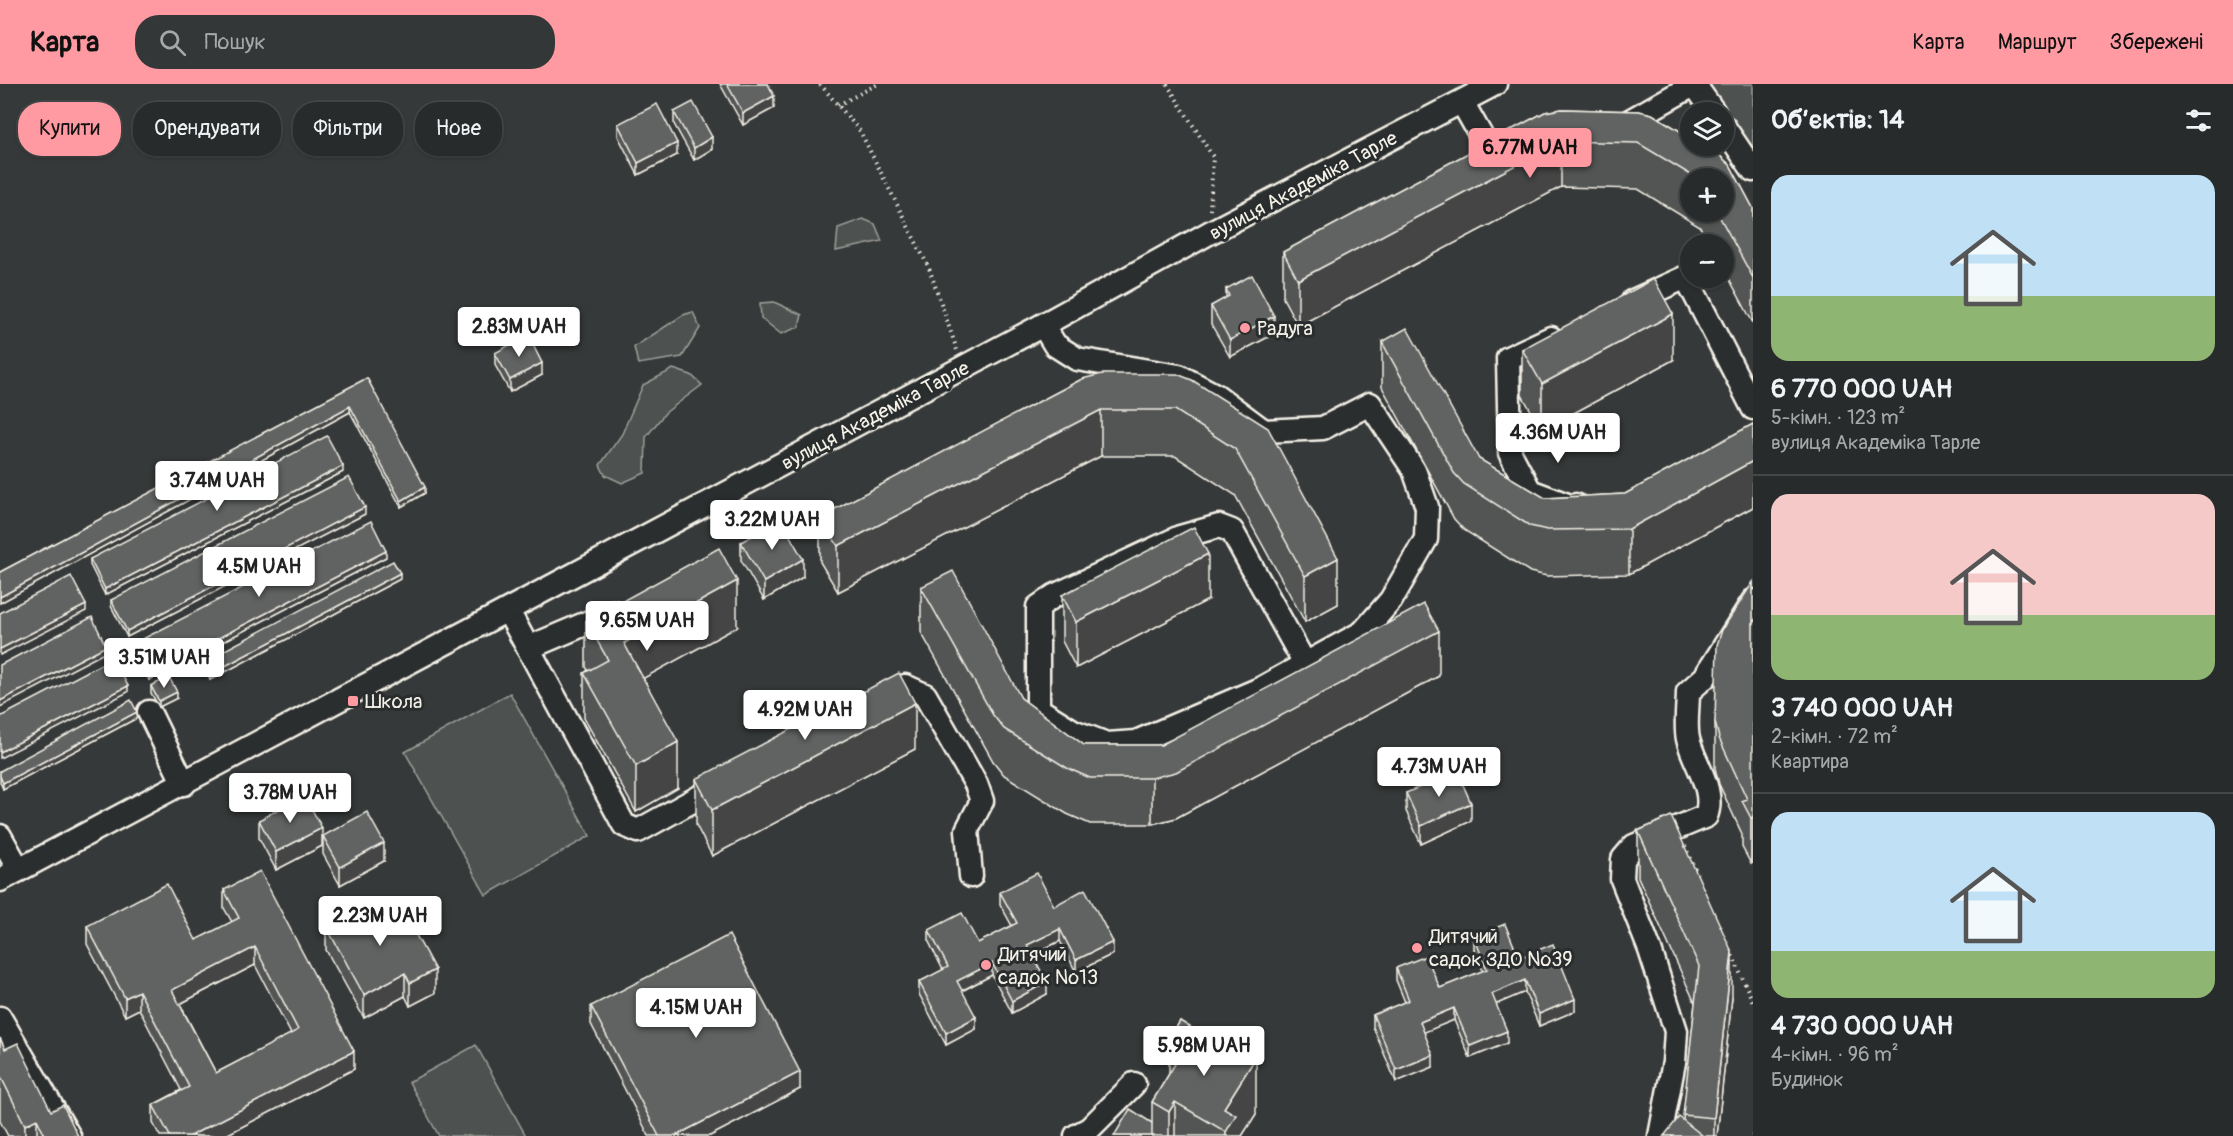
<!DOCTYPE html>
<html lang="uk">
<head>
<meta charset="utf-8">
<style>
	:root { --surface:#282b2b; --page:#343737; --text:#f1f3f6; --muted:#a5a7a9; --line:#444747; --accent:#ff9aa2 }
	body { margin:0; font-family:Pangolin,sans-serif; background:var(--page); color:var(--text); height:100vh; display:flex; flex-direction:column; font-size:22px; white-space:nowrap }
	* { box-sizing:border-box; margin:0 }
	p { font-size:20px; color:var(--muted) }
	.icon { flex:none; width:33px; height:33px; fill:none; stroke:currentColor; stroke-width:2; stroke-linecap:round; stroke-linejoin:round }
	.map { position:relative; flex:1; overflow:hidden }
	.details { display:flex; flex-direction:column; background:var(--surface); width:480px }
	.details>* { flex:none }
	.hud { position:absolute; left:18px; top:18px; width:570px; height:54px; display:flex; gap:12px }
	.controls { position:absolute; left:1680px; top:18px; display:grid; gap:12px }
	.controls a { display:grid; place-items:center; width:54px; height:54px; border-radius:50%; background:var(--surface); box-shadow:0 2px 4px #0004,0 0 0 2px var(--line); font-size:30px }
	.price { position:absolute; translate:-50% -51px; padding:0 14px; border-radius:6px; background:#fff; color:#222; font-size:20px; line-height:39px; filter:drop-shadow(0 2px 3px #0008) }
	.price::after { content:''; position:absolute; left:50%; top:36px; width:18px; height:14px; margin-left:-9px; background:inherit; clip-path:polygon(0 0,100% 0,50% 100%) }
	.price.current { background:var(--accent); color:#111 }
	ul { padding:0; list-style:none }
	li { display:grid; align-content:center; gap:12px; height:318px; padding:0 18px }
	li+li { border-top:2px solid var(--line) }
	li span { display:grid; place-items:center; height:186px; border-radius:18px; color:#555 }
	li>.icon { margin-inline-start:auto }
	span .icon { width:108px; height:108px; fill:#fffc; stroke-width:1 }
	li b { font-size:26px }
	h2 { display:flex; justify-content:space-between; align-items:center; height:72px; padding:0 18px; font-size:26px }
	.pill { padding:0 21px; border-radius:24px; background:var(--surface); box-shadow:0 2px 4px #0004,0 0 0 2px var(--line); font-size:21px; line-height:54px }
	.pill.current { background:var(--accent); color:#111 }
	header { display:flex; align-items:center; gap:36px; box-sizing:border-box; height:84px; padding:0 30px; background:var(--accent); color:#111 }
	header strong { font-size:28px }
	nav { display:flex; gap:33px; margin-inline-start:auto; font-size:21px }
	.search { width:420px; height:54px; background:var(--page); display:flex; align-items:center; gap:15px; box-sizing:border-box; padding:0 21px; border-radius:24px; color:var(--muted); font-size:22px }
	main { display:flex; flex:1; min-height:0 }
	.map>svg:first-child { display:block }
</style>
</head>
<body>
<header>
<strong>Карта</strong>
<div class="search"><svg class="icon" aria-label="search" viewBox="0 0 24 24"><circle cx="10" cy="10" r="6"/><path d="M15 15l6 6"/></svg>Пошук</div>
<nav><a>Карта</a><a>Маршрут</a><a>Збережені</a></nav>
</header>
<main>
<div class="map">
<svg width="1753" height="1052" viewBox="0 0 1753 1052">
	<rect width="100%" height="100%" fill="#363939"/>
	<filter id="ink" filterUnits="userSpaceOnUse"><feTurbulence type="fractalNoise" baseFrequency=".0167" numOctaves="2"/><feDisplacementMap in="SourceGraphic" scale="12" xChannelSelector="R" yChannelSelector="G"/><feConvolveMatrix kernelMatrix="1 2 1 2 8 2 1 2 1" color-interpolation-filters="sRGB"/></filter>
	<g filter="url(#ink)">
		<g fill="#4e514f" stroke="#a1a19c" stroke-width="1.5">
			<path d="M1707,0H1753V68Z"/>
			<path d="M863,135L875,140L882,157L836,167L838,144Z"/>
			<path d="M774,218L802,231L799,243L781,250L761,234L760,219Z"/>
			<path d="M693,228L700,244L682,273L638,280L634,263L683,231Z"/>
			<path d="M673,285L691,291L702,301L665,329L646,353L645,389L622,399L605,391L600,381L622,350L643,301Z"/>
			<path d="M510,609L590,752L486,811L405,668Z"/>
			<path d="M476,961L526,1052H439L409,998Z"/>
		</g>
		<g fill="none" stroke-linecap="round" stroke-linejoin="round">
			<g stroke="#f4f1e8" stroke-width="27">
				<g id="minor">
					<path d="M1694,0L1714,28"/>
					<path d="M1462,18L1493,73"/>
					<path d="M1619,43L1695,0"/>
					<path d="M1724,43L1753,86"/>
					<path d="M1633,217L1686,193L1753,324"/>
					<path d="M1043,241L1055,261L1077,275L1179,292L1217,312L1264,347L1323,344L1370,320L1414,386L1427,423L1426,455L1391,516L1363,548L1260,605L1136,658L1107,660L1073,647L1038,625V523L1054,512L1180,453L1219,442L1232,447L1305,580"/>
					<path d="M1551,254L1508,274L1510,369L1530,407L1570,422L1576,421"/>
					<path d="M508,527L624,741L638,747L723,700"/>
					<path d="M528,564L613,528"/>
					<path d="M879,616L905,602L925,611L976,700L982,717L967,746L971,792"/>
					<path d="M149,628L184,700"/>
					<path d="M0,752L19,786"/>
					<path d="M0,796L1043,241L1209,149L1495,0"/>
					<path d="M0,934L69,1052"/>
					<path d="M1076,1052L1089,1045L1134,1000"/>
					<path d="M1660,1052L1674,978L1676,947L1650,866L1622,795L1623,775L1634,762L1706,732C1716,706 1694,680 1688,655C1685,641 1688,622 1688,608L1705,593L1753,517"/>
				</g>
			</g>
			<g stroke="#f4f1e8" stroke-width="4" stroke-dasharray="1.5 4.5" stroke-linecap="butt">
				<path d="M820,0L860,47L929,184L957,266"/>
				<path d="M1167,0L1213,73L1210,127"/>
				<path d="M838,21L878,0"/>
				<path d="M1685,762L1697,790"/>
				<path d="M1730,866L1753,918"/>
				<path d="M1753,1052V1049"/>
			</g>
			<use href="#minor" stroke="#2a2d2e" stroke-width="22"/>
		</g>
		<g fill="#535554" stroke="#f4f1e8" stroke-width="1.5" fill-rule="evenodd">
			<path d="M720,0H768L774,24L743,41Z"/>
			<path d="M1562,25L1639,27L1652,30L1690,53V62H1704L1717,69L1730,81L1753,124V239L1724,185V160H1710L1700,143L1638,105L1561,103L1298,242L1283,214V168L1545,28ZM1690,94H1724V128H1690Z"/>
			<path d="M674,28L712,65L694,76L674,40Z"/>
			<path d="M618,40L677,71L638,91L618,52Z"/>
			<path d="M1226,205L1274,250L1230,273L1211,240V222L1226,214Z"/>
			<path d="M1382,258L1479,375L1545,414L1625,410L1753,340V423L1629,490L1547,492L1530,488L1464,446L1454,435L1382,303Z"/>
			<path d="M1522,265L1673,276L1542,346L1522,311Z"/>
			<path d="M495,269L542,291L510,308L495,281Z"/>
			<path d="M367,294L425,409L401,423L350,328L0,519V488Z"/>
			<path d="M1082,295L1192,296L1338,520L1305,538L1235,411L1175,372H1101L838,508L820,478V433Z"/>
			<path d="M343,388L105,511L90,481V475Z"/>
			<path d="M365,430L127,553L111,522V516Z"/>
			<path d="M741,458L803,493L764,516L741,476Z"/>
			<path d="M386,473L149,596L133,566V560Z"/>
			<path d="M400,495L210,596L204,583V577Z"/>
			<path d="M1753,498L1751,780L1742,763V750L1719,700L1715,684V638Z"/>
			<path d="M921,503L1021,614L1084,661H1161L1439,592L1176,734L1152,740H1090L1067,730L1004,691L993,677L921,548Z"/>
			<path d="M1062,511L1208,516L1076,584L1062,557Z"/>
			<path d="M586,537L737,543L643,594L678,704L636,728L584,634V589L588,586L586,583Z"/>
			<path d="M151,602L177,614L159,623L151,609Z"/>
			<path d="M137,634L3,705L0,698V687Z"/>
			<path d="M915,665L712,772L696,741V695Z"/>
			<path d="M1406,709L1471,737L1421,760L1406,727Z"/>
			<path d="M259,736L322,762L276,786L259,754Z"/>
			<path d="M1638,747L1732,913L1717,1052H1664L1683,1036L1695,919L1638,793Z"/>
			<path d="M323,752L384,777L340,801L323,770Z"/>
			<path d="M224,806L354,985L224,1052H160L153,1039V1021L181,1006L139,925L125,932L87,860V842L196,856L232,838L224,824ZM255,881L291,950L216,989L180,920Z"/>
			<path d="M1000,808L1054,822L1113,870L1076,888L1060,857L1032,871L1047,910L1012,929L992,891L962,907L976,945L946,961L919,910V898L943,886L929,858V846L978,859L1012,842L1000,820Z"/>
			<path d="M377,832L435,909L410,922L405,912L364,934L326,866V842Z"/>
			<path d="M1474,853L1519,874L1575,927L1539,942L1525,908L1496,920L1507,959L1470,974L1454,936L1424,948L1433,983L1396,998L1373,943V931L1405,918L1396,896V884L1440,904L1483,887L1474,865Z"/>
			<path d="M591,922L800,1005L710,1052H649L591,940Z"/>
			<path d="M1180,937L1256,1030L1242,1052H1114L1152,1039V1018L1169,990V956Z"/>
			<path d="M0,954L5,965L51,1027L78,1052H8L0,1037Z"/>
		</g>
		<g fill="#444545" stroke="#f4f1e8" stroke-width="1.5">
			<path d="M774,12V24L743,41V29Z"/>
			<path d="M712,53V65L694,76V64Z"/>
			<path d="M1561,57V103L1298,242V196Z"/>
			<path d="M677,59V71L638,91V79Z"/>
			<path d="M1673,230V276L1542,346V300Z"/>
			<path d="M1274,232V250L1230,273V256Z"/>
			<path d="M542,279V291L510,308V296Z"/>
			<path d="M350,322V328L0,519V513Z"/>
			<path d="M1101,326V372L838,508V462Z"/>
			<path d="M1753,377V423L1629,490V445Z"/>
			<path d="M343,382V388L105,511V505Z"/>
			<path d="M425,403V409L401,423V417Z"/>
			<path d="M365,423V430L127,553V547Z"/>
			<path d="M386,467V473L149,596V590Z"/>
			<path d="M1208,470V516L1076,584V538Z"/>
			<path d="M1338,474V520L1305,538V492Z"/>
			<path d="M803,475V493L764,516V498Z"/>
			<path d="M400,489V495L210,596V590Z"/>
			<path d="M737,497V543L624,605V559Z"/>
			<path d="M86,521V527L0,571V565Z"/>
			<path d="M1439,547V592L1176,734L1152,740V694Z"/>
			<path d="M106,562V568L0,623V617Z"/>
			<path d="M128,602V608L0,674V668Z"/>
			<path d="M177,608V614L159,623V617Z"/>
			<path d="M915,619V665L712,772V726Z"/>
			<path d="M137,628V634L3,705V699Z"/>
			<path d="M678,658V704L636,728V682Z"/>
			<path d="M1471,719V737L1421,760V742Z"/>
			<path d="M1753,733V779L1751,780V734Z"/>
			<path d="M322,744V762L276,786V768Z"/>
			<path d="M384,759V777L340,801V783Z"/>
			<path d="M1060,845V857L1027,873V861Z"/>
			<path d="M1113,858V870L1076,888V876Z"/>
			<path d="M255,863V881L172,924V906Z"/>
			<path d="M1732,868V913L1717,1052H1714V1034Z"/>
			<path d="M992,879V891L957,909V897Z"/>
			<path d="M435,886V909L410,922V899Z"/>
			<path d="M405,889V912L364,934V911Z"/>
			<path d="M1525,896V908L1492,922V910Z"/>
			<path d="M1047,898V910L1012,929V917Z"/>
			<path d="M139,907V925L125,932V914Z"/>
			<path d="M1575,915V927L1539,942V930Z"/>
			<path d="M1454,924V936L1420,950V938Z"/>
			<path d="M976,933V945L946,961V949Z"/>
			<path d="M1507,947V959L1470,974V962Z"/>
			<path d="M354,967V985L224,1052H190Z"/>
			<path d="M1433,971V983L1396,998V986Z"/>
			<path d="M1256,973V1030L1242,1052H1226L1224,1024Z"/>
			<path d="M800,988V1005L710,1052H675Z"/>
			<path d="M1175,1018V1052H1169V1028Z"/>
			<path d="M37,1035V1052H25V1041Z"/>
		</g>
		<g fill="#616362" stroke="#f4f1e8" stroke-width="1.5" fill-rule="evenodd">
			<path d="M727,0H768L774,12L743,29Z"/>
			<path d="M693,18L712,53L694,64L674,28Z"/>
			<path d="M657,20L677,59L638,79L618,40Z"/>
			<path d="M1562,25L1639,27L1652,30L1690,53V62H1704L1717,69L1730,81L1753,124V194L1717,128H1724V94H1696L1638,59L1561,57L1298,196L1283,168L1545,28Z"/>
			<path d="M1252,191L1274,232L1230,256L1211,222L1229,212L1226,205Z"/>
			<path d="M1654,195L1673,230L1542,300L1522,265Z"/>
			<path d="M1407,244L1479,375L1545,414L1625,410L1753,340V377L1629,445L1547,446L1530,442L1464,400L1454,389L1382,258Z"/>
			<path d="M528,251L542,279L510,296L495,269Z"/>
			<path d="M1102,290H1177L1192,296L1268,344L1338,474L1305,492L1235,365L1175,326H1101L838,462L820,433L1082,295Z"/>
			<path d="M367,294L425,403L401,417L350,322L0,513V488Z"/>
			<path d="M327,352L343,382L105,505L90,475Z"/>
			<path d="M349,393L365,423L127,547L111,516Z"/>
			<path d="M781,436L803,475L764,498L741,458Z"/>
			<path d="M371,437L386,467L149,590L133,560Z"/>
			<path d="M1194,443L1208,470L1076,538L1062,511Z"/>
			<path d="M719,464L737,497L624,559L678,658L636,682L584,589L608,576L586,537Z"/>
			<path d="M393,477L400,489L210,590L204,577Z"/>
			<path d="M953,487L1021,614L1084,661H1161L1424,520L1439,547L1176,688L1152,694H1090L1067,684L1004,645L993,631L921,503Z"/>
			<path d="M71,492L86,521L0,565V529Z"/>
			<path d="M1753,498V733L1751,734L1742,717L1747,715L1719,654L1715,638L1717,561L1722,546Z"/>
			<path d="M92,533L106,562L0,617V581Z"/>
			<path d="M113,574L128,602L0,668V633Z"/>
			<path d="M899,589L915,619L712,726L696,695Z"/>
			<path d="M169,593L177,608L159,617L151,602Z"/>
			<path d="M131,616L137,628L3,699L0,692V687Z"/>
			<path d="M1457,687L1471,719L1421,742L1406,709Z"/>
			<path d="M304,711L322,744L276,768L259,736Z"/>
			<path d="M367,728L384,759L340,783L323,752Z"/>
			<path d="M1671,732L1732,868L1714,1034L1683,1031L1699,882L1638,747Z"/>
			<path d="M260,787L354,967L190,1052H170L153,1021L189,1003L139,907L125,914L87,842L167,800L196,856L239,834L224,806ZM255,863L298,946L216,989L172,906Z"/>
			<path d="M1037,789L1054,822L1085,805L1113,858L1076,876L1060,845L1027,861L1047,898L1012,917L992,879L957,897L976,933L946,949L919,898L948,883L929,846L962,829L978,859L1017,839L1000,808Z"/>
			<path d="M369,819L377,832L399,820L435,886L410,899L405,889L364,911L326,842Z"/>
			<path d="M1505,840L1519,874L1553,860L1575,915L1539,930L1525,896L1492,910L1507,947L1470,962L1454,924L1420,938L1433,971L1396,986L1373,931L1409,916L1396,884L1426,872L1440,904L1487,885L1474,853Z"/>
			<path d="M729,851L800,988L675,1052H659L591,922Z"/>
			<path d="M1180,937L1231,968L1236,961L1256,973L1224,1024L1236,1031L1226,1048L1175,1018L1169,1028L1152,1018L1184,965L1169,956Z"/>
			<path d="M0,954L5,965L18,959L51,1027L63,1021L78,1052H45L37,1035L25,1041L0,991Z"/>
			<path d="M1130,1025L1152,1039V1052H1114Z"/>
			<path d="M1679,1033L1703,1052H1664Z"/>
		</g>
	</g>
	<g fill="#ff9aa2" stroke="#2a2d2e" stroke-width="2">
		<circle cx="1245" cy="244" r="6"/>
		<rect x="347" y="611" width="12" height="12" rx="3"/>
		<circle cx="1417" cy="864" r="6"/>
		<circle cx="986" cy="881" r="6"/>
	</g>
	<g text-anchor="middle" stroke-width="6" stroke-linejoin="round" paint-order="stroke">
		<g font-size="20" fill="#f4f1e8" stroke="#2a2d2e">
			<text transform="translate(1303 101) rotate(-28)" y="7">вулиця Академіка Тарле</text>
			<text transform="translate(875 331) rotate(-28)" y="7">вулиця Академіка Тарле</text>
		</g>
		<g font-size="20" fill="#f4f1e8" stroke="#2a2d2e" text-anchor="start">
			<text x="1257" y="251">Радуга</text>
			<text x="365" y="624">Школа</text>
			<text x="1429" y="859">Дитячий<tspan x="1429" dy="23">садок ЗДО №39</tspan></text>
			<text x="998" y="877">Дитячий<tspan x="998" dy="23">садок №13</tspan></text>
		</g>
	</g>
</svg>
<div class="controls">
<a><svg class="icon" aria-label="layers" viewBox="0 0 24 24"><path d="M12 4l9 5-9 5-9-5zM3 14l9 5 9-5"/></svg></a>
<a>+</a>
<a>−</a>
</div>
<b class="price current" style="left:1530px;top:95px">6.77M UAH</b>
<b class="price" style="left:519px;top:274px">2.83M UAH</b>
<b class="price" style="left:1558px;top:380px">4.36M UAH</b>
<b class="price" style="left:217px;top:428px">3.74M UAH</b>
<b class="price" style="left:772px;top:467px">3.22M UAH</b>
<b class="price" style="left:259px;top:514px">4.5M UAH</b>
<b class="price" style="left:647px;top:568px">9.65M UAH</b>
<b class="price" style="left:164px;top:605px">3.51M UAH</b>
<b class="price" style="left:805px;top:657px">4.92M UAH</b>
<b class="price" style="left:1439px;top:714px">4.73M UAH</b>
<b class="price" style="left:290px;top:740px">3.78M UAH</b>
<b class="price" style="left:380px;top:863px">2.23M UAH</b>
<b class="price" style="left:696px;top:955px">4.15M UAH</b>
<b class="price" style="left:1204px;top:993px">5.98M UAH</b>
<div class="hud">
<a class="pill current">Купити</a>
<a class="pill">Орендувати</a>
<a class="pill">Фільтри</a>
<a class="pill">Нове</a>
</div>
</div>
<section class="details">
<h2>Об’єктів: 14<svg class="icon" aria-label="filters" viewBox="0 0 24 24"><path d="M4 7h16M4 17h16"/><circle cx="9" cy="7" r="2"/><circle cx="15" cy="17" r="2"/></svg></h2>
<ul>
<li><span style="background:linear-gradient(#bfe0f5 65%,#8fb573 0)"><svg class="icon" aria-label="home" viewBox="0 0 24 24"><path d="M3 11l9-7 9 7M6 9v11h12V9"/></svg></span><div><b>6 770 000 UAH</b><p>5-кімн. · 123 m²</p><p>вулиця Академіка Тарле</p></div></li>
<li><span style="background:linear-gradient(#f6c9c9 65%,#8fb573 0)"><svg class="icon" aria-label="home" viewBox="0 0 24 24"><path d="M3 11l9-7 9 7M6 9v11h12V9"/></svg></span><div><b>3 740 000 UAH</b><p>2-кімн. · 72 m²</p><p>Квартира</p></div></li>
<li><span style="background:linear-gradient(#bfe0f5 75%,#8fb573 0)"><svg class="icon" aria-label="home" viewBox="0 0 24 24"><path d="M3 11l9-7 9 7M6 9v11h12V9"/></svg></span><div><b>4 730 000 UAH</b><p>4-кімн. · 96 m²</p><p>Будинок</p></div></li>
</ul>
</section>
</main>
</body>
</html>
